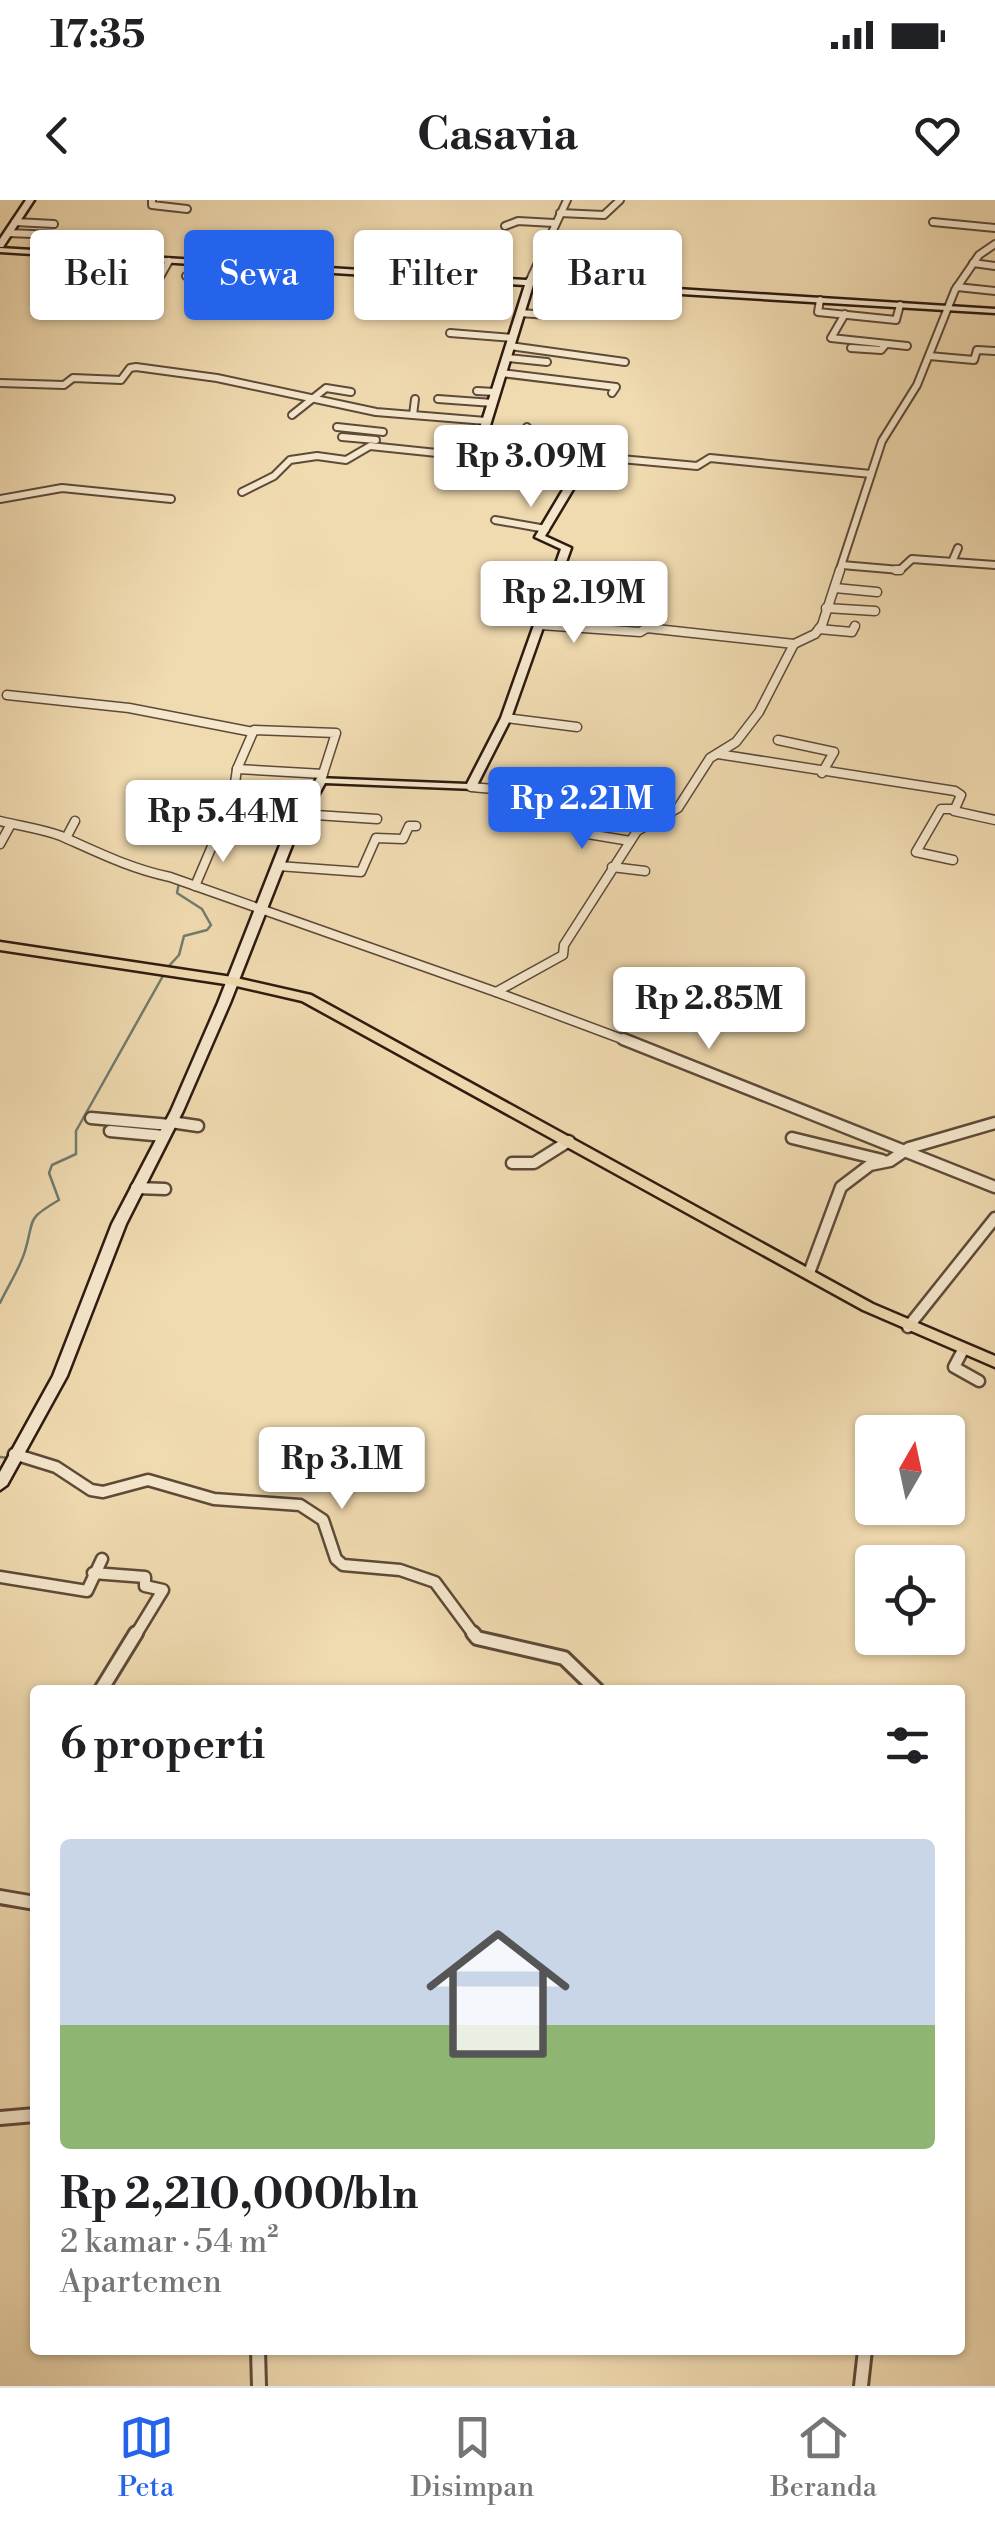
<!DOCTYPE html>
<html lang="id">
<head>
<meta charset="utf-8">
<style>
	:root { --surface:#fff; --page:#f2f2f2; --text:#202124; --muted:#757577; --line:#e0e0e0; --accent:#2563eb }
	body { margin:0; font-family:"Libre Bodoni",serif; background:var(--page); color:var(--text); height:100vh; display:flex; flex-direction:column; font-size:38px; white-space:nowrap }
	* { box-sizing:border-box; margin:0 }
	p { font-size:32px; color:var(--muted) }
	.icon { flex:none; width:55px; height:55px; fill:none; stroke:currentColor; stroke-width:2; stroke-linecap:round; stroke-linejoin:round }
	.map { position:relative; flex:1; overflow:hidden }
	.sheet { position:absolute; left:30px; top:1485px; width:935px; height:670px; display:flex; flex-direction:column; background:var(--surface); border-radius:10px; box-shadow:0 2px 8px #0004 }
	.sheet>* { flex:none }
	.hud { position:absolute; left:30px; top:30px; width:935px; height:90px; display:flex; gap:20px }
	.needle { width:65px; rotate:9deg }
	.controls { position:absolute; left:855px; top:1215px; display:grid; gap:20px }
	.controls a { display:grid; place-items:center; width:110px; height:110px; border-radius:10px; background:var(--surface); box-shadow:0 2px 8px #0004; font-size:50px }
	.price { position:absolute; translate:-50% -85px; padding:0 22px; border-radius:10px; background:#fff; color:#222; font-size:32px; line-height:65px; filter:drop-shadow(0 2px 5px #0008) }
	.price::after { content:''; position:absolute; left:50%; top:60px; width:30px; height:22px; margin-left:-15px; background:inherit; clip-path:polygon(0 0,100% 0,50% 100%) }
	.price.active { background:var(--accent); color:#fff }
	ul { padding:0; list-style:none }
	li { display:grid; align-content:center; gap:20px; height:530px; padding:0 30px }
	li+li { border-top:2px solid var(--line) }
	li span { display:grid; place-items:center; height:310px; border-radius:10px; color:#555 }
	li>.icon { margin-inline-start:auto }
	span .icon { width:180px; height:180px; fill:#fffc; stroke-width:1 }
	li b { font-size:42px }
	h2 { display:flex; justify-content:space-between; align-items:center; height:120px; padding:0 30px; font-size:42px }
	.chip { padding:0 35px; border-radius:10px; background:var(--surface); box-shadow:0 2px 8px #0004; font-size:35px; line-height:90px }
	.chip.active { background:var(--accent); color:#fff }
	.status { display:flex; justify-content:space-between; align-items:center; height:70px; padding:0 50px; background:var(--surface); direction:ltr }
	.status svg { height:28px; fill:currentColor }
	header { display:flex; justify-content:space-between; align-items:center; height:130px; padding:0 30px; background:var(--surface); font-size:45px; font-weight:700 }
	.dock { display:flex; justify-content:space-around; align-items:center; height:140px; border-top:2px solid var(--line); background:var(--surface); font-size:28px; color:var(--muted) }
	.dock a { display:grid; justify-items:center; gap:5px }
	.dock .active { color:var(--accent) }
	.map>svg:first-child { display:block }
</style>
</head>
<body>
<div class="status"><b>17:35</b><svg viewBox="0 0 49 12"><path d="M0 12V9h3v3zM5 12V6h3v6zM10 12V3h3v9zM15 12V0h3v12zM26 1h20v11H26zM47 4h2v5h-2z"/></svg></div>
<header><svg class="icon" aria-label="back" viewBox="0 0 24 24"><path d="M15 5l-7 7 7 7"/></svg>Casavia<svg class="icon" aria-label="heart" viewBox="0 0 24 24"><path d="M12 20l-8-8c-3-5 5-10 8-4 3-6 11-1 8 4z"/></svg></header>
<div class="map">
<svg width="995" height="2186" viewBox="0 0 995 2186">
	<rect width="100%" height="100%" fill="#f0dab0"/>
	<filter id="stains"><feTurbulence type="fractalNoise" baseFrequency=".002" numOctaves="4"/><feColorMatrix values="0 0 0 0 .2 0 0 0 0 .09 0 0 0 0 .02 0 0 0 .5 -.17"/></filter>
	<radialGradient id="worn" r=".72"><stop offset=".6" stop-color="#630" stop-opacity="0"/><stop offset="1" stop-color="#630" stop-opacity=".3"/></radialGradient>
	<g fill="none" stroke-linecap="round" stroke-linejoin="round">
		<g stroke="#6f7b6e" stroke-width="2.5">
			<path d="M168,767L179,755L184,736L207,730L211,725L202,709L177,693L179,683"/>
			<path d="M0,1103C8,1086 20,1068 25,1051C35,1018 25,1020 59,1000L49,973L52,965L76,954V931L164,774"/>
			<path d="M0,1257L9,1258"/>
			<path d="M450,1410L466,1431"/>
		</g>
		<g stroke="#5e4a38" stroke-width="10">
			<g id="street-far3">
				<path d="M152,0V5L187,9"/>
				<path d="M560,13L604,15L620,0"/>
				<path d="M15,22L54,24"/>
				<path d="M933,22L995,28"/>
				<path d="M505,26L518,21L554,23"/>
				<path d="M8,33L104,37L106,49L101,56"/>
				<path d="M204,56L218,54"/>
				<path d="M200,62L208,51"/>
				<path d="M458,63L447,88L465,90"/>
				<path d="M973,63L995,66"/>
				<path d="M186,76L213,78"/>
				<path d="M72,80L100,81"/>
				<path d="M530,80L567,0"/>
				<path d="M65,87L100,89"/>
				<path d="M118,87L153,89L169,61"/>
				<path d="M957,87L995,91"/>
				<path d="M59,90L72,80L87,56"/>
				<path d="M820,100L818,112L896,120L900,105"/>
				<path d="M105,111L113,93L133,95"/>
				<path d="M520,113L548,115"/>
				<path d="M845,114L831,138L907,146"/>
				<path d="M450,133L513,138"/>
				<path d="M510,146L625,162"/>
				<path d="M851,148L881,150L886,144"/>
				<path d="M929,156L974,160L977,150L995,151"/>
				<path d="M507,158L547,162"/>
				<path d="M501,173L616,187L612,193"/>
				<path d="M0,183L64,185L73,178L121,180L130,168L136,167L217,178L376,212L486,221"/>
				<path d="M477,191L495,192"/>
				<path d="M438,199L493,203"/>
				<path d="M292,215L326,188L351,192"/>
				<path d="M413,215L415,199"/>
				<path d="M337,227L383,232"/>
				<path d="M342,237L376,240"/>
				<path d="M520,239L527,227"/>
				<path d="M588,256L697,266L710,258L871,274"/>
				<path d="M242,292L274,276L290,260L317,256L346,260L370,246L437,253L464,251L483,235"/>
				<path d="M0,299L62,288L171,299"/>
				<path d="M495,320L546,329"/>
				<path d="M952,362L958,348"/>
				<path d="M842,365L900,370L912,359L995,365"/>
				<path d="M839,372L882,241L917,185L955,90L979,55L995,44"/>
			</g>
		</g>
		<g stroke="#5e4a38" stroke-width="11">
			<g id="street-far2">
				<path d="M896,370H900"/>
				<path d="M835,388L877,392"/>
				<path d="M826,408L875,411"/>
				<path d="M541,425L640,432L647,428L794,444"/>
				<path d="M819,429L852,432L855,426"/>
				<path d="M7,495L129,508L253,532"/>
				<path d="M506,518L577,527"/>
				<path d="M778,540L834,552L822,573"/>
				<path d="M718,554L955,591L961,595L954,611L995,620"/>
				<path d="M237,569L323,574"/>
				<path d="M471,587L615,600L671,613"/>
				<path d="M953,609H941L916,652L953,660"/>
				<path d="M300,614L377,619"/>
				<path d="M0,621C20,626 42,629 61,636C97,652 131,669 170,677L496,792L563,755L564,745L637,631L678,608L710,558L736,542L759,512L794,444L815,434L822,425L840,370"/>
				<path d="M270,622L296,623"/>
				<path d="M594,622L588,634L630,641"/>
				<path d="M542,626L553,611L547,608L553,596"/>
				<path d="M215,631L290,635"/>
				<path d="M66,638L75,621"/>
				<path d="M0,644L11,624"/>
				<path d="M278,666L361,672L376,638L403,639L409,626H416"/>
				<path d="M612,667L645,671"/>
				<path d="M195,686L233,597L237,569L254,530L336,533L321,580"/>
				<path d="M496,792L630,842"/>
			</g>
		</g>
		<g stroke="#5e4a38" stroke-width="15">
			<g id="street-far1">
				<path d="M623,839L995,987"/>
				<path d="M91,918L170,925"/>
				<path d="M171,922L198,926"/>
				<path d="M110,931L164,936"/>
				<path d="M792,938L882,960"/>
				<path d="M512,963H534L569,941"/>
				<path d="M136,988L165,989"/>
				<path d="M809,1073L841,987L870,965L890,961L909,948L995,923"/>
				<path d="M908,1127L995,1018"/>
				<path d="M963,1150L954,1167L979,1181"/>
				<path d="M14,1254L56,1267L91,1290L103,1292L148,1280L214,1299L300,1305L323,1320L336,1359L343,1365L400,1370L435,1382L475,1436"/>
				<path d="M93,1373L145,1377V1386L163,1390L135,1436"/>
				<path d="M0,1377L87,1391L102,1359"/>
			</g>
		</g>
		<g stroke="#5e4a38" stroke-width="18">
			<g id="street">
				<path d="M473,1433L477,1438L564,1458L597,1490"/>
				<path d="M101,1490L136,1433"/>
				<path d="M0,1697L35,1703"/>
				<path d="M0,1918L35,1915"/>
				<path d="M258,2150L259,2186"/>
				<path d="M861,2186L865,2150"/>
			</g>
		</g>
		<g stroke="#2e1a10" stroke-width="5">
			<g id="secondary">
				<path d="M26,0H34L3,47H0V39Z"/>
				<path d="M0,48L526,80L530,78L534,80L995,109V113L533,85L488,232L552,239L555,240L560,250L588,253L593,256L545,336L571,348L511,518L475,589L325,583L296,635L230,803L183,911L126,1024L67,1176L7,1285L0,1290V1272L53,1176L112,1024L171,911L218,803L284,635L317,578L467,584L501,518L561,349L535,337L582,258L553,254L548,244L483,237L478,234L525,85L0,52Z"/>
			</g>
		</g>
		<g stroke="#2e1a10" stroke-width="5">
			<path id="primary" d="M0,742L232,777L311,795L873,1104L995,1156V1167L863,1110L302,801L232,785L0,750Z"/>
		</g>
		<use href="#street-far3" stroke="#f5e7cc" stroke-width="6"/>
		<use href="#street-far2" stroke="#f5e7cc" stroke-width="8"/>
		<use href="#street-far1" stroke="#f5e7cc" stroke-width="10"/>
		<use href="#street" stroke="#f5e7cc" stroke-width="12"/>
		<use href="#secondary" fill="#f5e7cc" fill-rule="evenodd"/>
		<use href="#primary" fill="#f0dab0" fill-rule="evenodd"/>
	</g>
	<rect width="100%" height="100%" filter="url(#stains)"/>
	<rect width="100%" height="100%" fill="url(#worn)"/>
</svg>
<div class="controls">
<a><svg class="needle" viewBox="-14 -14 28 28"><path d="M0-13l5 13h-10z" fill="#e53935"/><path d="M0 13l5-13h-10z" fill="#757577"/></svg></a>
<a><svg class="icon" aria-label="locate" viewBox="0 0 24 24"><circle cx="12" cy="12" r="6"/><path d="M12 2v4M12 18v4M2 12h4M18 12h4"/></svg></a>
</div>
<b class="price" style="left:531px;top:310px">Rp 3.09M</b>
<b class="price" style="left:574px;top:446px">Rp 2.19M</b>
<b class="price active" style="left:582px;top:652px">Rp 2.21M</b>
<b class="price" style="left:223px;top:665px">Rp 5.44M</b>
<b class="price" style="left:709px;top:852px">Rp 2.85M</b>
<b class="price" style="left:342px;top:1312px">Rp 3.1M</b>
<div class="hud">
<a class="chip">Beli</a>
<a class="chip active">Sewa</a>
<a class="chip">Filter</a>
<a class="chip">Baru</a>
</div>
<section class="sheet">
<h2>6 properti<svg class="icon" aria-label="filters" viewBox="0 0 24 24"><path d="M4 7h16M4 17h16"/><circle cx="9" cy="7" r="2"/><circle cx="15" cy="17" r="2"/></svg></h2>
<ul>
<li><span style="background:linear-gradient(#c9d6e8 60%,#8fb573 0)"><svg class="icon" aria-label="home" viewBox="0 0 24 24"><path d="M3 11l9-7 9 7M6 9v11h12V9"/></svg></span><div><b>Rp 2,210,000/bln</b><p>2 kamar · 54 m²</p><p>Apartemen</p></div></li>
</ul>
</section>
</div>
<nav class="dock">
<a class="active"><svg class="icon" aria-label="map" viewBox="0 0 24 24"><path d="M3 6l6-2 6 2 6-2v14l-6 2-6-2-6 2zM9 4v14M15 6v14"/></svg>Peta</a>
<a><svg class="icon" aria-label="saved" viewBox="0 0 24 24"><path d="M7 4h10v16l-5-4-5 4z"/></svg>Disimpan</a>
<a><svg class="icon" aria-label="home" viewBox="0 0 24 24"><path d="M3 11l9-7 9 7M6 9v11h12V9"/></svg>Beranda</a>
</nav>
</body>
</html>
